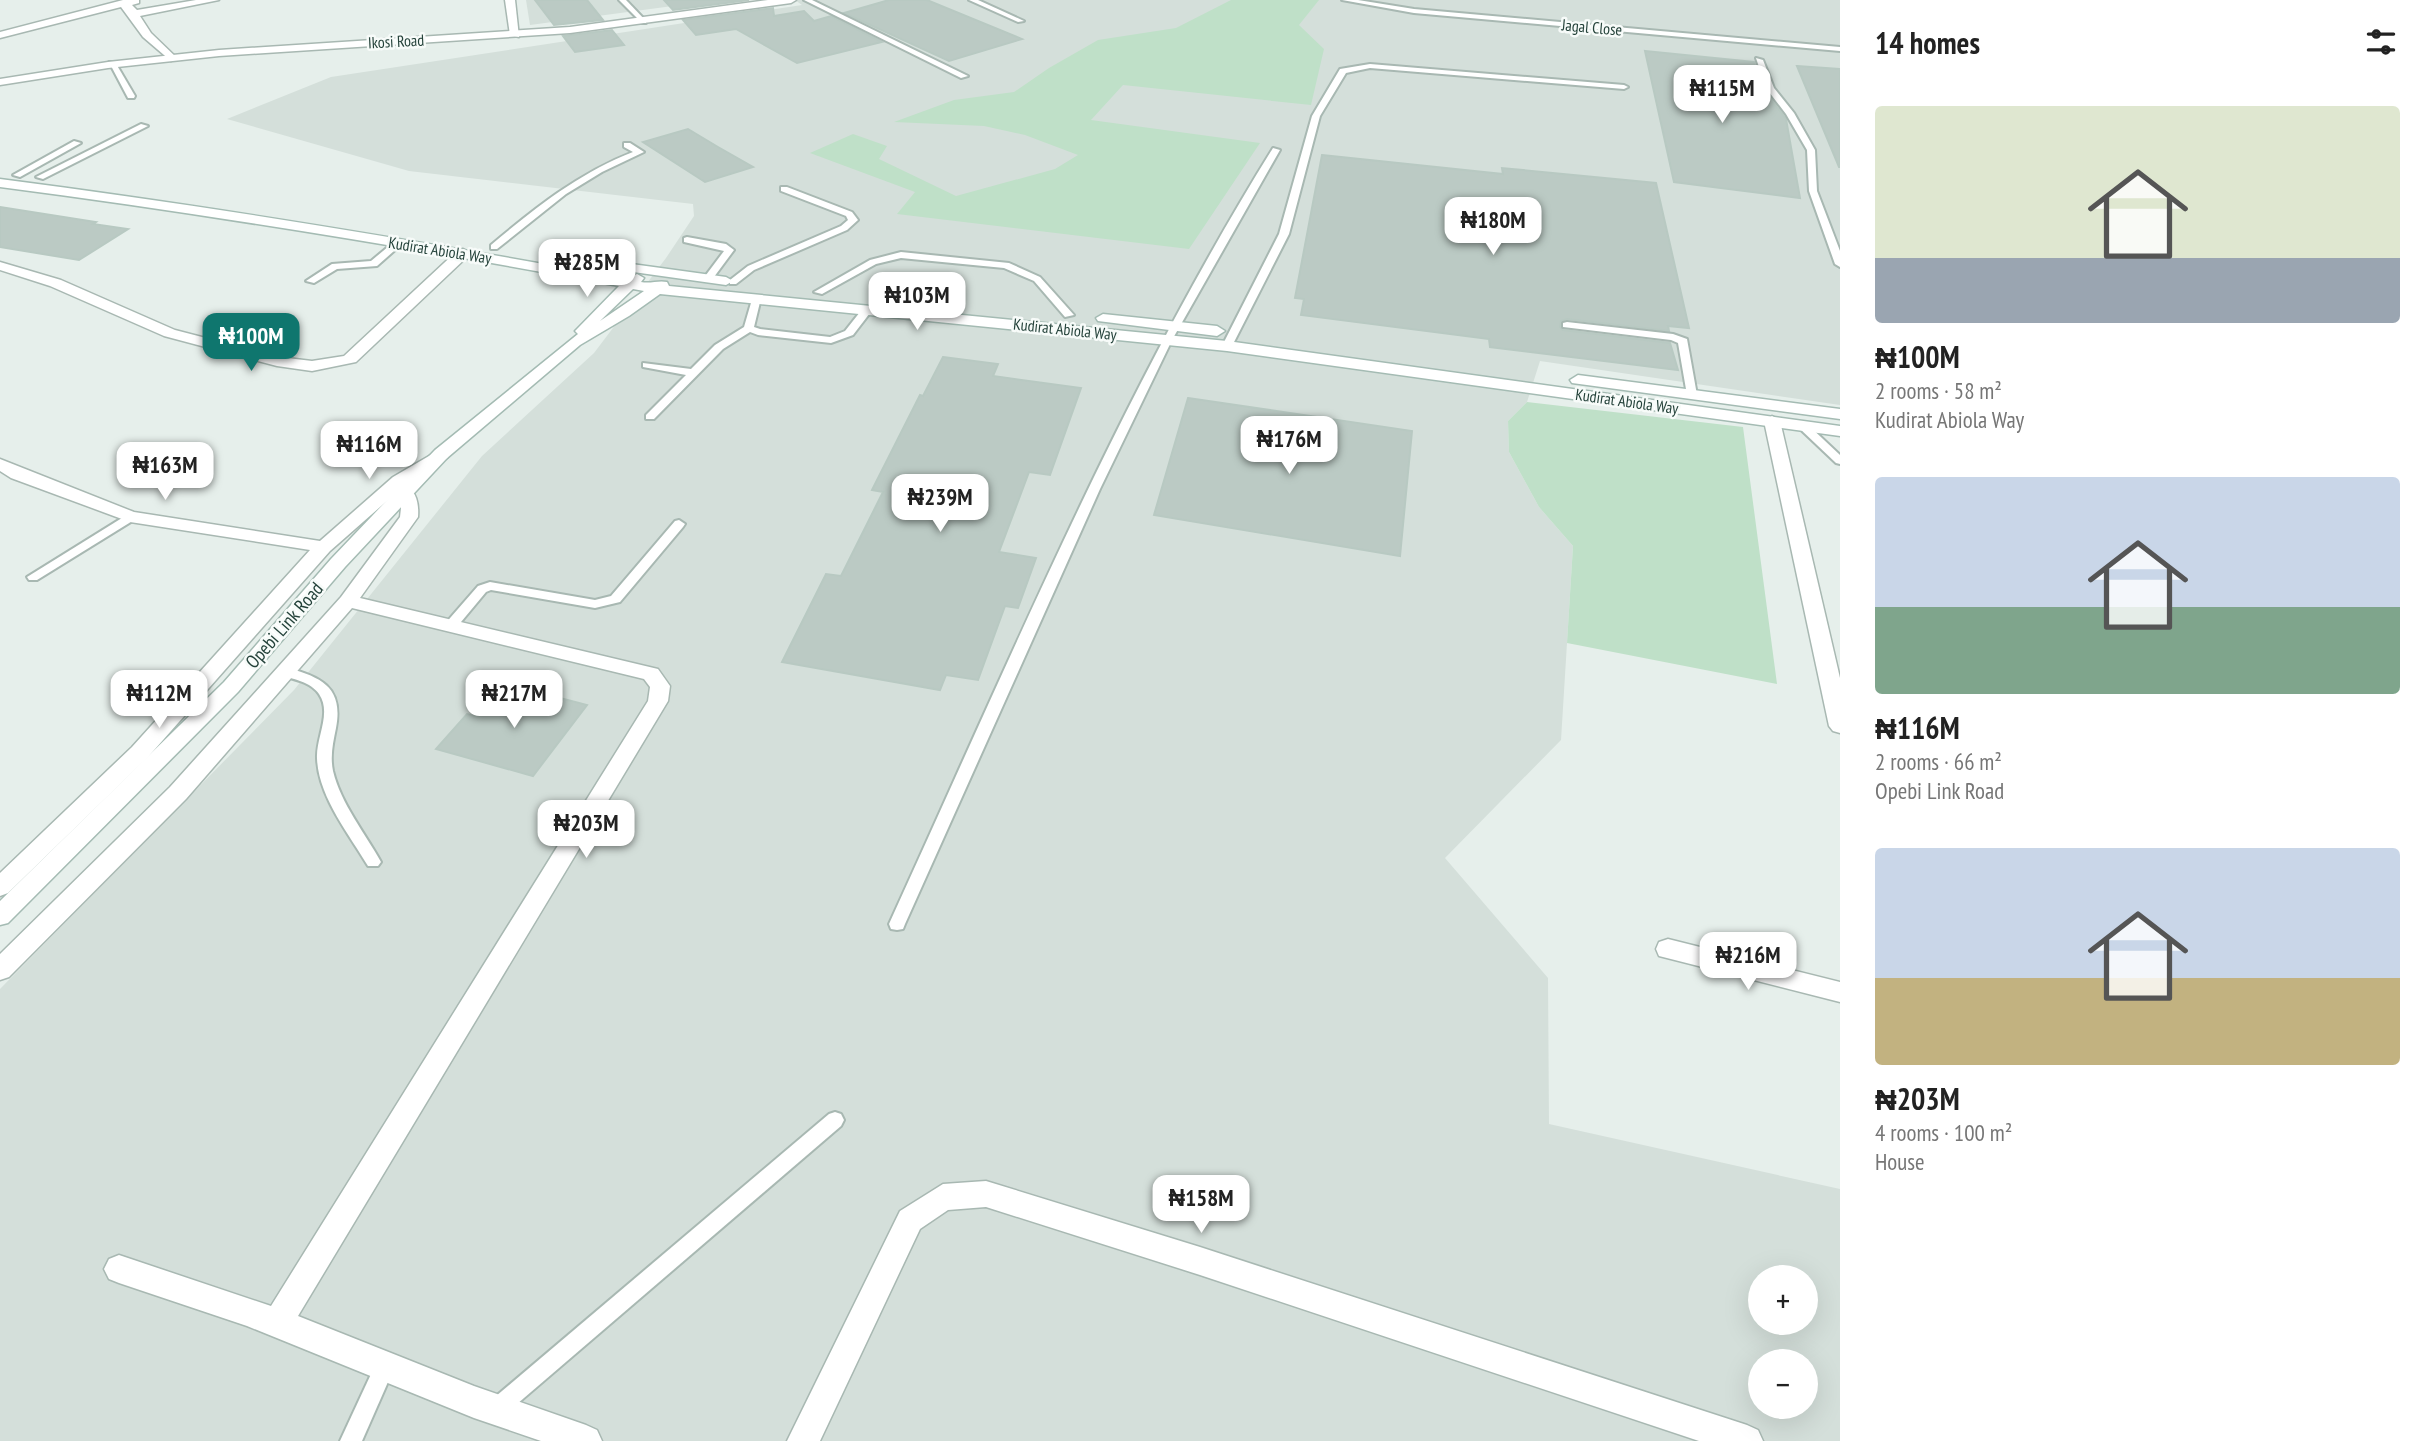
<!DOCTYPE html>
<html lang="en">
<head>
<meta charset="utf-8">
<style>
	:root { --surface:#fff; --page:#f2f2f2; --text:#222; --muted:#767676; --accent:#0f766e }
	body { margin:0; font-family:"PT Sans Narrow",sans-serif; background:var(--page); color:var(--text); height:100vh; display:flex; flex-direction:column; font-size:26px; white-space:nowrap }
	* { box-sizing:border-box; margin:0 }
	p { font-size:23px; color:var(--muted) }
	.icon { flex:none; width:38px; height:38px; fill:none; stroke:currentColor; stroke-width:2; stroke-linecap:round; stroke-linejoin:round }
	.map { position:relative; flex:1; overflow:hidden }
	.sheet { display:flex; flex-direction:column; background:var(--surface); width:595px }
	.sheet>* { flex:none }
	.controls { position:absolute; left:1748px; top:1265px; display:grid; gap:14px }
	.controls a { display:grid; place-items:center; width:70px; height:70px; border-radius:50%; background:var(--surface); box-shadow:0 7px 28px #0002; font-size:35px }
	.price { position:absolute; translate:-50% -60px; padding:0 16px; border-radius:14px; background:#fff; color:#222; font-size:23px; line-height:46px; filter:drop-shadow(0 2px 4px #0008) }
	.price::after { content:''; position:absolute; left:50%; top:42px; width:21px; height:16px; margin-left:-10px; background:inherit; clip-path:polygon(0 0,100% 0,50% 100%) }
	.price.on { background:var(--accent); color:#fff }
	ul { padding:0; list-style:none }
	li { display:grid; align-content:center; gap:14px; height:371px; padding:0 35px }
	li span { display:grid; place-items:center; height:217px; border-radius:7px; color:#555 }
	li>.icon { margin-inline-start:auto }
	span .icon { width:126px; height:126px; fill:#fffc; stroke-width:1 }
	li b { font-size:30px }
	h2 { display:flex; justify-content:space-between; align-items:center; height:84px; padding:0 35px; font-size:30px }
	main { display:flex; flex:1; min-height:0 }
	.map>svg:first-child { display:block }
</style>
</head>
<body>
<main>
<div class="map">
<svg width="1840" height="1441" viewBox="0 0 1840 1441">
	<rect width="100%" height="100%" fill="#e6efeb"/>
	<g fill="#d4dfda" fill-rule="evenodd">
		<path d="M526,0H718L530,25Z"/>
		<path d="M795,0H1840V405L1540,361L1527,402L1508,421L1509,452L1539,507L1573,546L1561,740L1445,858L1548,978L1549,1124L1840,1189V1441H0V989L294,690L482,456L594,353L666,258L694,216L693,204L409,171L227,119L331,77L802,5ZM1760,1278H1806V1323H1760ZM1760,1362H1806V1407H1760Z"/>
	</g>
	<g fill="#bfe0c8">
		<path d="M1231,0H1319L1299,25L1324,49L1311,105L1123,85L1091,120L1260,143L1189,249L897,214L915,192L810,153L853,134L887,146L879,159L956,196L1055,169L1078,155L1025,135L984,126L894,122L954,100L1014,92L1049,68L1098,40L1176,28Z"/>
		<path d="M1527,402L1743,427L1777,684L1567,643L1573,546L1539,507L1509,452L1508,421Z"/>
	</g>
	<g fill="#bbcac4" stroke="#b8c9c2" stroke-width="2">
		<path d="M535,0H587L603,20L554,25Z"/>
		<path d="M664,0H749L673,10Z"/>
		<path d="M889,0H927L1022,39L949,61L844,13Z"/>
		<path d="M773,8L774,16L804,11L814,21L831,16L882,42L797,63L736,29L696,35L683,20Z"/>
		<path d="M612,30L624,45L575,52L563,36Z"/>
		<path d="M1645,51L1754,62L1764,90L1786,119L1800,198L1674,182Z"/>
		<path d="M1797,66L1840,69V167H1839Z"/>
		<path d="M688,129L718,147L753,167L705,182L643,142Z"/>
		<path d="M1322,155L1503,174L1502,168L1656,183L1689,328L1668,326L1669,331L1567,319L1561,321L1560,327L1563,330L1670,343L1678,370L1490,347L1489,339L1301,315L1304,299L1295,298Z"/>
		<path d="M0,207L96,222L93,224L128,229L79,260L0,247Z"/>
		<path d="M943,357L998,364L993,376L1081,388L1050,475L1029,472L999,552L1036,558L1018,608L1005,606L978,680L946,675L940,690L782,662L826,574L841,576L883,492L872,490L920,395L923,396Z"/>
		<path d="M1188,398L1412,431L1400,556L1154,515Z"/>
		<path d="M507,684L587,705L533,776L436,749L467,714L479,717Z"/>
	</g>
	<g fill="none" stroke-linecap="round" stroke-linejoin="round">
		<g stroke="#a8b8b2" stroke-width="4">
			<g id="service">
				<path d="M619,0H626L646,21V23H642Z"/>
				<path d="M804,0H812L968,76L961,78Z"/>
				<path d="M969,0H978L1024,21L1018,22Z"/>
				<path d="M1342,0H1358L1414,9L1840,47V51L1414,13Z"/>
				<path d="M1756,58L1763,60L1774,88L1794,113L1815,150L1817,191L1840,251V267L1835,264L1809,191L1807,150L1786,114L1766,88Z"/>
				<path d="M109,62H115L135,96L134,98H128Z"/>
				<path d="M1370,64L1624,85L1628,87L1624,89L1370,68L1346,73L1320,116L1289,234L1232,346L1231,348H1223L1222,346L1279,234L1312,116L1340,69Z"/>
				<path d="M141,124L148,126L43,179L36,177Z"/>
				<path d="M74,141L81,143L20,177L13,175Z"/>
				<path d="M624,143H630L644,152L602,172L566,194L497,249H491V245C535,208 579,173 633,152L624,147Z"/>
				<path d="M1273,148L1280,150L1172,340L1100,489L905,924L903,929L897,930L891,929L889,924C1009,662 1120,394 1273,148Z"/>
				<path d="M781,187H787L852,212L858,220L847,230L754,270L736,284H730V280L748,266L841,226L848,220L846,216L781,191Z"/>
				<path d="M687,237L726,244L734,250L711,281L703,279L724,251L684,242V238Z"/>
				<path d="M395,241L403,243L377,266L337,269L314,283L306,281L332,264L371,261Z"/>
				<path d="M901,252L1009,263L1040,277L1074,315L1065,317L1034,281L1004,268L901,258L876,264L822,294L814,292L870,260Z"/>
				<path d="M753,296L761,298L754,327L760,329L830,337L845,331L864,307L873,309L853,335L831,343L758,335L750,332L723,349L654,419H646V415L686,375L643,367V363L691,369L715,345L744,327Z"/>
				<path d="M1567,322L1673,334L1687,339L1697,395L1692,398L1687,395L1678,343L1671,340L1563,327V323Z"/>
				<path d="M1802,422L1806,423L1840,455V464L1836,463L1798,427L1796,425Z"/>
				<path d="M130,513L136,517L134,520L37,580H29L27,577Z"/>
				<path d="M679,520L685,524L683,527L620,602L595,608L491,590L486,592L456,628L451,629L444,625L478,586L490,582L595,600L611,596L675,521Z"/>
				<path d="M285,667C320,677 344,686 336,728C333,743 330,756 333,771C341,804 365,833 381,862L378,866H368C349,834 318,796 317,758C316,737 332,713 319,694C311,682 293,679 280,675L278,672L280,669Z"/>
				<path d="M835,1112L841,1114L844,1120L841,1126L503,1416L496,1419L489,1416L486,1409L489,1402L829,1114Z"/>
				<path d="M385,1356L392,1359L395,1366L362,1441H340L378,1359Z"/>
			</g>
		</g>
		<g stroke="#a8b8b2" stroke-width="3">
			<g id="minor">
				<path d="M123,0H139V3L132,5L137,10L196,0H219L140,16L151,33L177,58L171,61L143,37L121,7L0,38V32Z"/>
				<path d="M505,0H515L519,37L510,35Z"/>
				<path d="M463,249L470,253L468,256L356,362L312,371L277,366L164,336L50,286L0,270V262L61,280L175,330L279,357L312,361L344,356L458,250Z"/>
				<path d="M1772,416L1780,421L1840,678V733L1833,731L1829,726L1764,421Z"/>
				<path d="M441,449L447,450L450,454L447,458L404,486C417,489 419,506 418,517L360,598L658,669L670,686L668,701L298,1316L474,1386L586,1425L597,1430L602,1441H541L474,1418L247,1326L119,1283L109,1279L104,1269L109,1259L119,1255L271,1306L648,701L650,687L644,679L352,608L186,799L9,977L0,980V954L170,787L341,597L400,517L401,508L396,493L330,551L148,757L8,893L0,896V873L132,747L310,550L130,522L11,478L0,471V459L134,512L320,541L393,477Z"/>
				<path d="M1668,939L1840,982V1002L1659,956L1656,949L1659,942Z"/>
				<path d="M986,1181L1200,1247L1747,1425L1758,1430L1763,1441H1699L1200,1275L986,1207L948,1210L920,1229L820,1441H787L900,1211L943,1184Z"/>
			</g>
		</g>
		<g stroke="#a8b8b2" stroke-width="3">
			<path id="tertiary" d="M768,0H796L791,3L570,33L219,56L108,68L0,85V79L108,62L219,50L570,27Z"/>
		</g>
		<g stroke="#a4bbb3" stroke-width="3">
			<g id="secondary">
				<path d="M0,179C210,206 419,241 627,279L637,274L644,278L641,282C651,284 658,280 667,282L669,286L1227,341L1840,426V436L1227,351L660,294L629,316L580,345L447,458L345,567L238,692L8,923L0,925V901L224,682L331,559L435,450L578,334L575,331L578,328L619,286C413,248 207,214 0,187ZM633,289L644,291L600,321Z"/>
				<path d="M581,257L726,277L733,281L726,285L576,264V258Z"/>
				<path d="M1103,314L1217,326L1225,331L1217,336L1098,321L1096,318Z"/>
				<path d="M1578,375L1840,409V419L1572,383L1570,380Z"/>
			</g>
		</g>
		<use href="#service" fill="#fff" fill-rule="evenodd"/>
		<use href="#minor" fill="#fff" fill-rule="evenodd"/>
		<use href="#tertiary" fill="#fff" fill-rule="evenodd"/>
		<use href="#secondary" fill="#fff" fill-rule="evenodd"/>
	</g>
	<g text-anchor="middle" stroke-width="5" stroke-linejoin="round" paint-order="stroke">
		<g font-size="16" fill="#24423a" stroke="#f7fbf9">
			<text transform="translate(1592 27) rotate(5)" y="6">Jagal Close</text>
			<text transform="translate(396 41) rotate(-3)" y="6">Ikosi Road</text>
			<text transform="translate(440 250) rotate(9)" y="6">Kudirat Abiola Way</text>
			<text transform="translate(1065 329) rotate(6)" y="6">Kudirat Abiola Way</text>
			<text transform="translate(1627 401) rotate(8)" y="6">Kudirat Abiola Way</text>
		</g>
		<g font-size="19" fill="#24423a" stroke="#f7fbf9">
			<text transform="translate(284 625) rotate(-49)" y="7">Opebi Link Road</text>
		</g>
	</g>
</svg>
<div class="controls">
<a>+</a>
<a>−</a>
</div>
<b class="price" style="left:1722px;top:125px">₦115M</b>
<b class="price" style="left:1493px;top:257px">₦180M</b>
<b class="price" style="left:587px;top:299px">₦285M</b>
<b class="price" style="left:917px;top:332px">₦103M</b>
<b class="price on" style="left:251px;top:373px">₦100M</b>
<b class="price" style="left:1289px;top:476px">₦176M</b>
<b class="price" style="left:369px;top:481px">₦116M</b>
<b class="price" style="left:165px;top:502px">₦163M</b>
<b class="price" style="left:940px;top:534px">₦239M</b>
<b class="price" style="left:159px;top:730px">₦112M</b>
<b class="price" style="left:514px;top:730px">₦217M</b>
<b class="price" style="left:586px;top:860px">₦203M</b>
<b class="price" style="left:1748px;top:992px">₦216M</b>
<b class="price" style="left:1201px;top:1235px">₦158M</b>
</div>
<section class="sheet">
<h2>14 homes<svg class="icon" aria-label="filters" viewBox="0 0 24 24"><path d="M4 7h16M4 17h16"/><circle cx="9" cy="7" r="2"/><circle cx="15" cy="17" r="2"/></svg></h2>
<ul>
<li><span style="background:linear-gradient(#dfe7d0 70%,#9aa5b1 0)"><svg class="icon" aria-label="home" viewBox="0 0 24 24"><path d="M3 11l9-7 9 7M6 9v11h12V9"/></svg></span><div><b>₦100M</b><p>2 rooms · 58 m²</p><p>Kudirat Abiola Way</p></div></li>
<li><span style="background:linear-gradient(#c9d6e8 60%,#7fa58c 0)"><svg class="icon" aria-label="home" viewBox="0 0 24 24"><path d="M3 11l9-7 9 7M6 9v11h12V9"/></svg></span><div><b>₦116M</b><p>2 rooms · 66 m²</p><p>Opebi Link Road</p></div></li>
<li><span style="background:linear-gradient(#c9d6e8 60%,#c2b280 0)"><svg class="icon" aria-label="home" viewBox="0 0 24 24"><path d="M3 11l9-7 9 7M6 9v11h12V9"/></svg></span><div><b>₦203M</b><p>4 rooms · 100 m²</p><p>House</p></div></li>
</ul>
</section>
</main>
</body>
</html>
